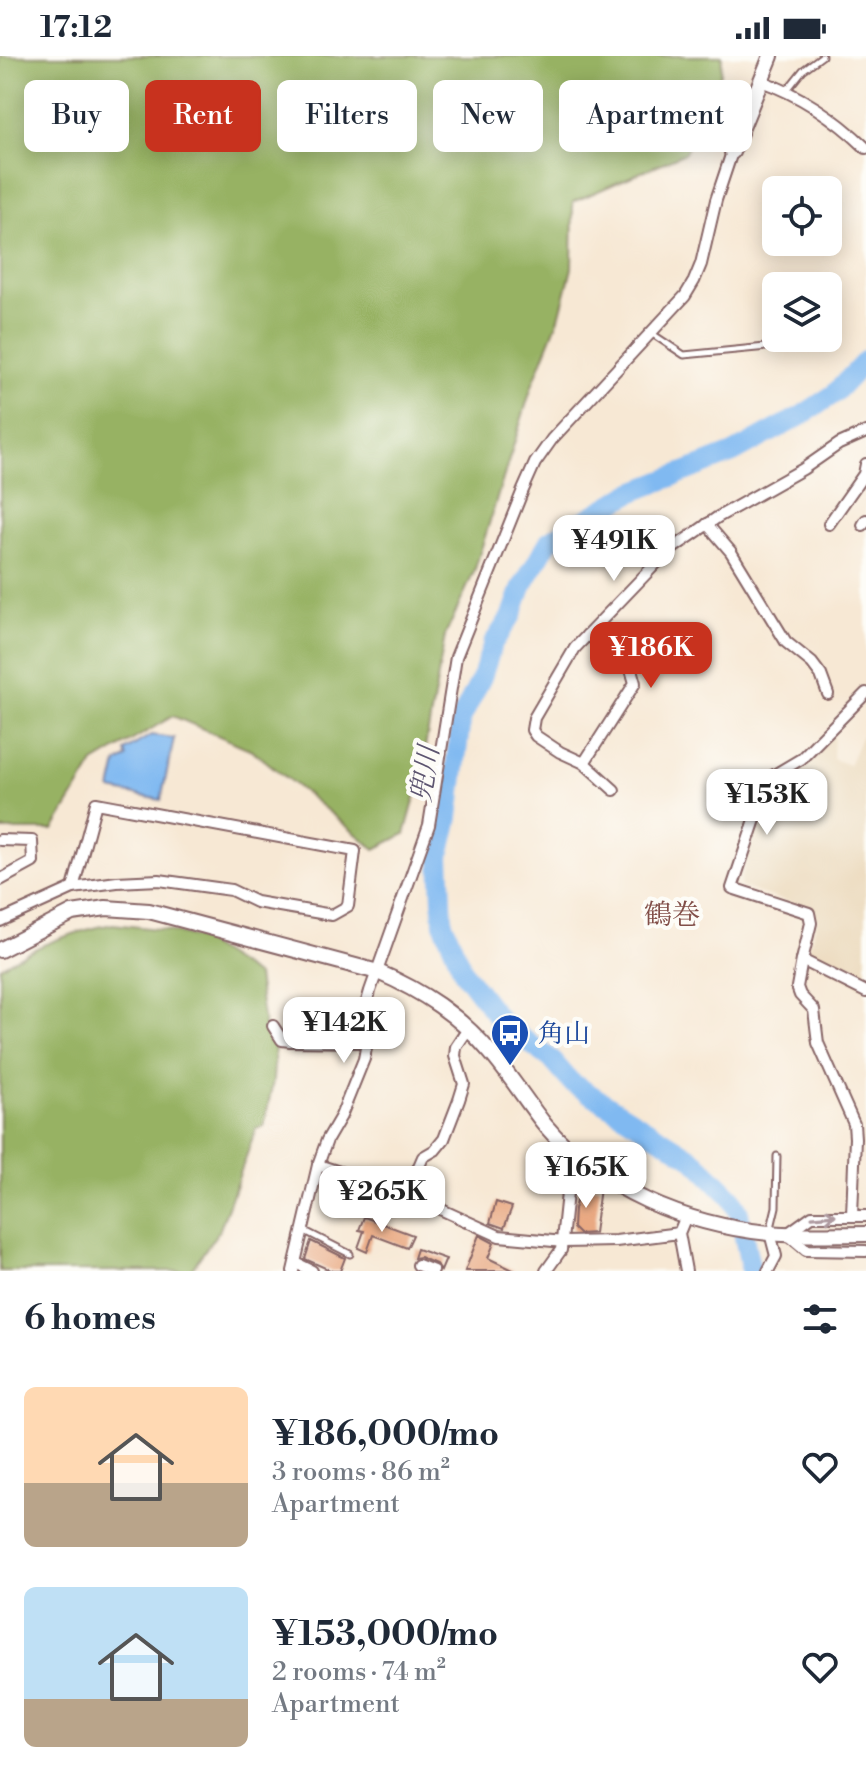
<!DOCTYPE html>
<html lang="en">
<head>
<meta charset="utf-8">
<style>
	:root { --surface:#fff; --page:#f2f2f3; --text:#1f2937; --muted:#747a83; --accent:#c8321e }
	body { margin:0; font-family:"Libre Bodoni","Noto Serif JP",serif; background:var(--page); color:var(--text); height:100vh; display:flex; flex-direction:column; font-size:30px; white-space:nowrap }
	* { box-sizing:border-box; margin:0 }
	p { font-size:26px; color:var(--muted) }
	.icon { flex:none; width:44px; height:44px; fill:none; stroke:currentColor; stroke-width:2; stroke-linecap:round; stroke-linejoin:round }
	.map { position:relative; height:1215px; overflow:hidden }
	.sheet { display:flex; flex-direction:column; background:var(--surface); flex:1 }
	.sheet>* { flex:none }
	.hud { position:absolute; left:24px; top:24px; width:818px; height:72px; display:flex; gap:16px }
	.fabs { position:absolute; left:762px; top:120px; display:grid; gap:16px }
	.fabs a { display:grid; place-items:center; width:80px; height:80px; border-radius:12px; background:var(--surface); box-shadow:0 4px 20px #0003; font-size:40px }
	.price { position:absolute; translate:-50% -68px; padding:0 18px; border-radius:16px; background:#fff; color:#222; font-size:26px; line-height:52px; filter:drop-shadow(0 2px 4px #0008) }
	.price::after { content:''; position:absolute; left:50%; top:48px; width:24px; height:18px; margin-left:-12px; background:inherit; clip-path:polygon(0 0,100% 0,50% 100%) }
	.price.current { background:var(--accent); color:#fff }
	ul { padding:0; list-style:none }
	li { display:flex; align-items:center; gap:24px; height:200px; padding:0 24px }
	li span { display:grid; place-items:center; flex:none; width:224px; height:160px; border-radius:12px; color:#555 }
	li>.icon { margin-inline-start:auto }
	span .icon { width:96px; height:96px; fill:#fffc; stroke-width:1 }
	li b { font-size:34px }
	h2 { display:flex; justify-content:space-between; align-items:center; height:96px; padding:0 24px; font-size:34px }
	.tag { padding:0 28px; border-radius:12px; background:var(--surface); box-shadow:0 4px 20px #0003; font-size:28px; line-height:72px }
	.tag.current { background:var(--accent); color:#fff }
	.status { display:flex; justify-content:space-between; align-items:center; height:56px; padding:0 40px; background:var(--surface); direction:ltr }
	.status svg { height:22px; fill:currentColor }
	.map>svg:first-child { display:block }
</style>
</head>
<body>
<div class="status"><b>17:12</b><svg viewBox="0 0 49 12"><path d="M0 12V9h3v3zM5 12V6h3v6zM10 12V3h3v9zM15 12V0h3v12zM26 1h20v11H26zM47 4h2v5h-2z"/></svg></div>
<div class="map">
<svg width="866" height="1215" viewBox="0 0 866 1215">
	<rect width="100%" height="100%" fill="#fdfcf7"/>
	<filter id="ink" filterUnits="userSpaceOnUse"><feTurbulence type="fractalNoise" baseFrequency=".0125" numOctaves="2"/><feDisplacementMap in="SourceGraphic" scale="16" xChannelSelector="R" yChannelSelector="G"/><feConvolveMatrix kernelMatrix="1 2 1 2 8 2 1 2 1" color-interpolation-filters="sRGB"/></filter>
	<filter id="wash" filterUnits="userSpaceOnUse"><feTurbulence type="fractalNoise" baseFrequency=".006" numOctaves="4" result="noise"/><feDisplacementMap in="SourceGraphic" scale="32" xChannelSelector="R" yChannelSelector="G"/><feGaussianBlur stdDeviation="1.8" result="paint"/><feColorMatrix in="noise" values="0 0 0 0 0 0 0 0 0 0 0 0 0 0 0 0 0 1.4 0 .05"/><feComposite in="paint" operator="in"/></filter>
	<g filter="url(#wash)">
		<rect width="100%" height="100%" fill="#f7e8d4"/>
		<path fill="#ebd8ba" d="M866,670V933L810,903L807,897L818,862L812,853L741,831L740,826L770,731L776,723L806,705L834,679L833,703L849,709Z"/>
		<g fill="#97b263" stroke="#706847" stroke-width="2">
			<path d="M0,0H722L721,18L685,97L573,146L572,212L559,262L532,330L474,516L445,580L418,731L405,778L375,793L252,694L173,660L94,707L53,774H0Z"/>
			<path d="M113,868L166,874L199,883L257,920L264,969L275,989L273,1025L264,1070L256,1073L220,1173L190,1215H0V911C36,890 73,875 113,868Z"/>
		</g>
		<path fill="#80b9f1" stroke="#656c8e" stroke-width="2" d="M151,679L174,682L161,744L111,734L117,707L127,702L125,695Z"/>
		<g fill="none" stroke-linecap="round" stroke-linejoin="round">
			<path stroke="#80b9f1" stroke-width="20" d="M751,1215L739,1157L731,1141L691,1101L571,1026L551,1003L502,967L464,917L443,867L440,800L449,761L461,663L482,621L493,587L512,559L522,531L549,485L631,437L733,397L801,360L834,338L866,304"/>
		</g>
		<g id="blocks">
			<g fill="#e9a982">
				<path d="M581,1128L600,1132L594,1177L579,1178L573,1172L574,1153Z"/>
				<path d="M496,1146L512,1151L504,1172L490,1167Z"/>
				<path d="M364,1161L413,1179L407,1192L373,1179L367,1196L358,1192L364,1175L359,1174Z"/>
				<path d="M479,1179L494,1187L488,1202L515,1215H465Z"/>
				<path d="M311,1185L345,1202L340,1215H332L305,1203Z"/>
				<path d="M417,1193L446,1203L441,1215L436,1208L420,1201L414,1202Z"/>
			</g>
		</g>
	</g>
	<g filter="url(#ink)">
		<use href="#blocks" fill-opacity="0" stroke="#876566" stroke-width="2"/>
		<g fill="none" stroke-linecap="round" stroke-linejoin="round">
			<g stroke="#876566" stroke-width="9">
				<g id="lane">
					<path d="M787,34L803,14L822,0"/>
					<path d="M651,277L684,299L818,286"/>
					<path d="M303,1174L350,1198"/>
					<path d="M770,1176L776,1151L777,1100"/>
				</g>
			</g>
			<g stroke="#876566" stroke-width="14">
				<g id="street">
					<path d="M761,25C800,39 836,63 866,92"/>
					<path d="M707,468L731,496L786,586L812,607L821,619L828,638"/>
					<path d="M829,468L864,418L866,408"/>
					<path d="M863,469L866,464"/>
					<path d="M584,707L635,627L628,603L587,579"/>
					<path d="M614,734L584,707L560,696L536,680L532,674L534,662L575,592L666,497L718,461L803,413L839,388L866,376"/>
					<path d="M96,747L355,795L348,850L332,859L256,846L231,834L159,824L117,826L73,832Z"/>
					<path d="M0,784L32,785L33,806L0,824"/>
					<path d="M0,865L73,832"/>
					<path d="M802,904L811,867L809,857L732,832L769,722L801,703L866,637"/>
					<path d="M273,970L282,984L290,985L367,986"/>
					<path d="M318,1109L407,1138L499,1180L564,1186L616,1185L679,1177"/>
					<path d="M407,1138L423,1101L435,1094L444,1083L459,1044L464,1028L455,1000L456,991L468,973"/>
					<path d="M852,1159L855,1082L854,1068L818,987L814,954L800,939L797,931L802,904L866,936"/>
					<path d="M686,1160L679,1177L686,1215"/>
					<path d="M866,1160H812L787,1178L806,1194L866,1195"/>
					<path d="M296,1207L312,1215"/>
					<path d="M418,1209L433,1215"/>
					<path d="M293,1215L318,1109L327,1084L341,1060L364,1003L367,986L366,949L370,935L429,769L456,601L523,434L535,407L552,383L685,240L694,225L701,208L716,144L732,96"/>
					<path d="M546,1215L561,1194L567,1137L584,1106"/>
					<path d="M768,1215L776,1200L770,1177"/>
				</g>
			</g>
			<g stroke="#876566" stroke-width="18">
				<g id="secondary">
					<path d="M732,96L771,0"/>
					<path d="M0,894L72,857L106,852L149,855L378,916C422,935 459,959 490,996C510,1019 526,1045 545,1069C600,1134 686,1169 769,1177C801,1180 834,1178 866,1178"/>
				</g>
			</g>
			<use href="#lane" stroke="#fff" stroke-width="5"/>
			<use href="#street" stroke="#fff" stroke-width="10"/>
			<use href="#secondary" stroke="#fff" stroke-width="14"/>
		</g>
		<defs><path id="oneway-shaft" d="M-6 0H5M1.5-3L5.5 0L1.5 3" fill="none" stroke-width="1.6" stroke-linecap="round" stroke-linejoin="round" transform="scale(2)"/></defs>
		<use stroke="#ae9aa0" href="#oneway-shaft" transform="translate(824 1160) rotate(-5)"/>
	</g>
	<defs>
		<g id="bus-pin" transform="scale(2)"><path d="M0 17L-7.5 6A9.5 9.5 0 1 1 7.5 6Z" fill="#1a4fb4" stroke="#fdfcf7"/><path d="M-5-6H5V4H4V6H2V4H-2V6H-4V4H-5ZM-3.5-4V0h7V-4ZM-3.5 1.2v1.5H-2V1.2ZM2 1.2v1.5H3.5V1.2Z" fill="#fff"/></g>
	</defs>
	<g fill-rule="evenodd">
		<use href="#bus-pin" x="510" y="977"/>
	</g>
	<g text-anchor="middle" stroke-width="8" stroke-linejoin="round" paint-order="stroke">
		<g font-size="26" fill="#164399" stroke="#fdfcf7" text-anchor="start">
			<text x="538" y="986">角山</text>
		</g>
		<g font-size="28" font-style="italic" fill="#5d5570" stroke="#fdfcf7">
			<text transform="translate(424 718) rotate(-81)" y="10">兜川</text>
		</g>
		<g font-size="28" fill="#824f49" stroke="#fdfcf7">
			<text x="672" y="868">鶴巻</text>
		</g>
	</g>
</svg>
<div class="fabs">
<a><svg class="icon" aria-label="locate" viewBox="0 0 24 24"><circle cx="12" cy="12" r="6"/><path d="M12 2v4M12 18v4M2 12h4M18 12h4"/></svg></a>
<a><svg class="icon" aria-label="layers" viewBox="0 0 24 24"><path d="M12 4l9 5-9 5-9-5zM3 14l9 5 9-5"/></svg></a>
</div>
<b class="price" style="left:614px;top:527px">¥491K</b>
<b class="price current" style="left:651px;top:634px">¥186K</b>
<b class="price" style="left:767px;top:781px">¥153K</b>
<b class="price" style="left:344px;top:1009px">¥142K</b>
<b class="price" style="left:586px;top:1154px">¥165K</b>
<b class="price" style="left:382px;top:1178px">¥265K</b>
<div class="hud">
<a class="tag">Buy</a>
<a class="tag current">Rent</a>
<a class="tag">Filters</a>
<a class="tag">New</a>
<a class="tag">Apartment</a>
</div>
</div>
<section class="sheet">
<h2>6 homes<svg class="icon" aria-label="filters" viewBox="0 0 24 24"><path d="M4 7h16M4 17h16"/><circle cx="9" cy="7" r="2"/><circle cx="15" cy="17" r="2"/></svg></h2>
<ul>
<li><span style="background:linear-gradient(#ffd9b3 60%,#b9a48a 0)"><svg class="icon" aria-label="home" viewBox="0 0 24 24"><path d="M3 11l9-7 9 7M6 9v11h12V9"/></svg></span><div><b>¥186,000/mo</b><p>3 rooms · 86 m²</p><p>Apartment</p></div><svg class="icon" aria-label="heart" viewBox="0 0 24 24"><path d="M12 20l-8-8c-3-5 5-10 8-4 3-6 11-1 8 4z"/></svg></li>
<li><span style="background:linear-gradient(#bfe0f5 70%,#b9a48a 0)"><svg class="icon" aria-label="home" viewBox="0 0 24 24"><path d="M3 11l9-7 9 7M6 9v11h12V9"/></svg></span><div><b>¥153,000/mo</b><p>2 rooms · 74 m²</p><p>Apartment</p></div><svg class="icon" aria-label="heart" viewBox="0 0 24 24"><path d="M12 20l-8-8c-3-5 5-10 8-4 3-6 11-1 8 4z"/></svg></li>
</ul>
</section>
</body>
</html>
